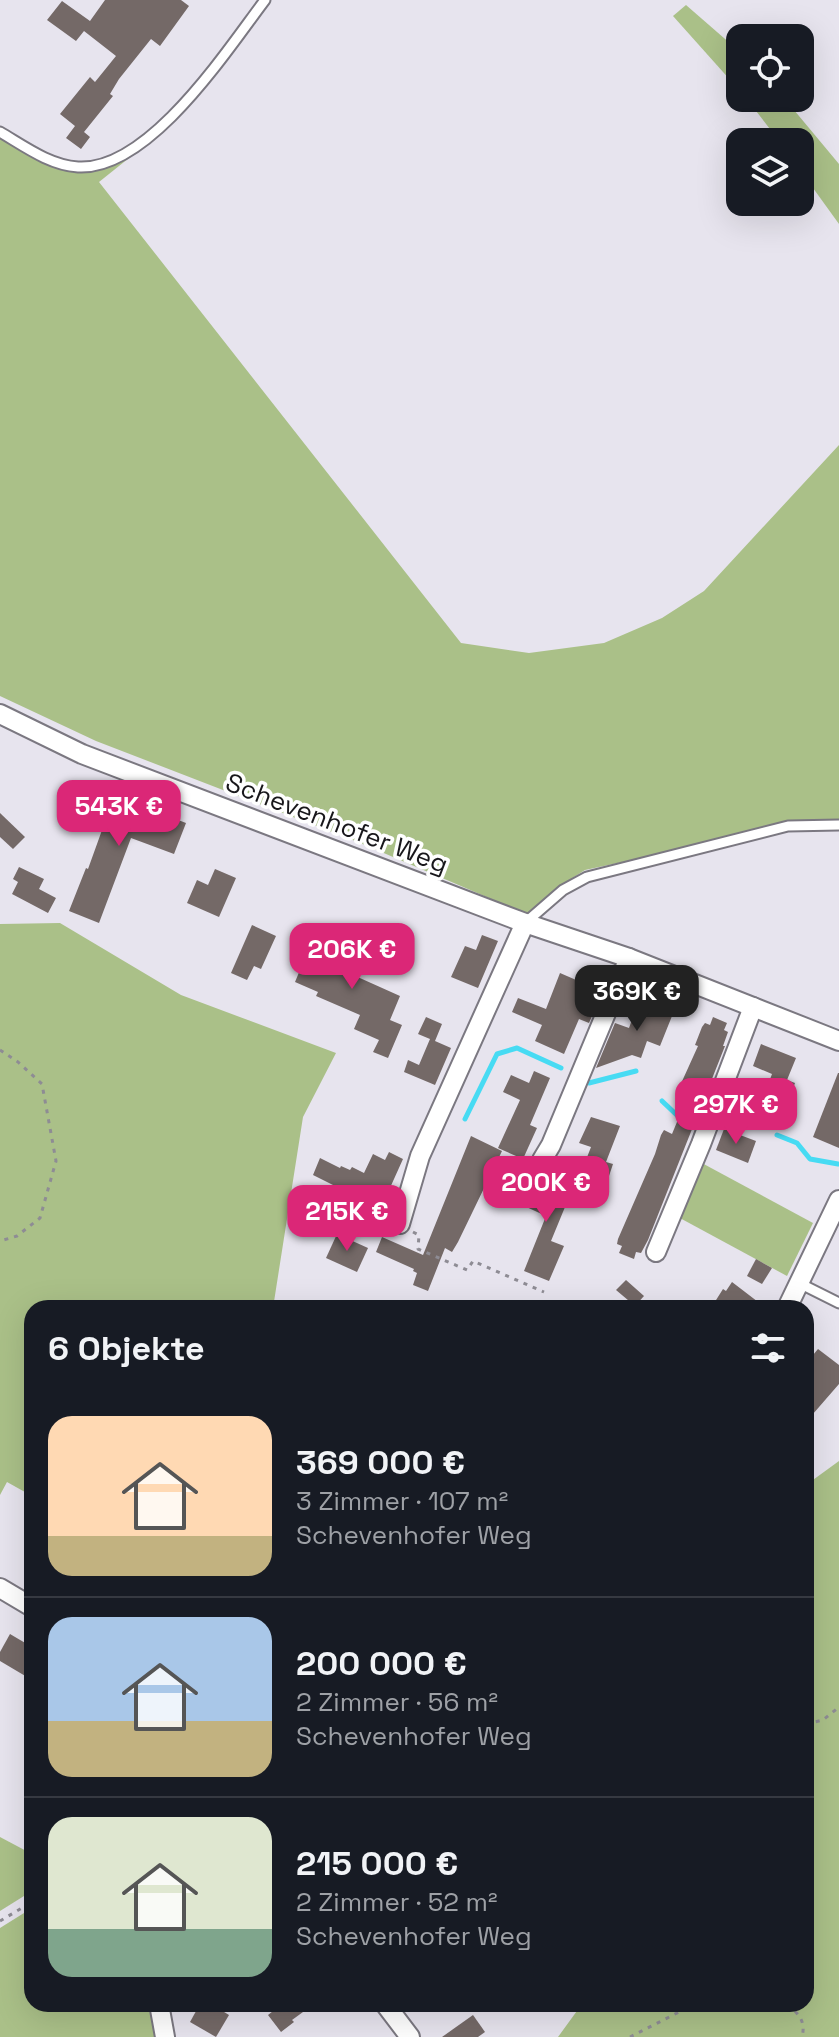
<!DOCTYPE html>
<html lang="de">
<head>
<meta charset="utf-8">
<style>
	:root { --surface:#171b24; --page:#20242c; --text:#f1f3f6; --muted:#9ea1a6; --line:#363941; --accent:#db2777 }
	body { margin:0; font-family:"Space Grotesk",sans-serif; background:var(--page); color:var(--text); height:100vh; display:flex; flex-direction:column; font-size:30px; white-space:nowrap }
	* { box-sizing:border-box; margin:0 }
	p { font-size:26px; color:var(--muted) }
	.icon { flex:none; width:44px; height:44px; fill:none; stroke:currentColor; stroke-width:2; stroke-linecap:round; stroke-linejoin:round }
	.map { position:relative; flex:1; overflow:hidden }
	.drawer { position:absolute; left:24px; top:1300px; width:790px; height:712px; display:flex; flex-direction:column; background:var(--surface); border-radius:24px; box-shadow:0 8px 32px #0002 }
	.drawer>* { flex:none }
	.controls { position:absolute; left:726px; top:24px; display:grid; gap:16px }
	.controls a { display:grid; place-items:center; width:88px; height:88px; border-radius:16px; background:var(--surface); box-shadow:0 8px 32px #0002; font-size:40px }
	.price { position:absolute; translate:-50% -68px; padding:0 18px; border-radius:16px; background:var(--accent); color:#fff; font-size:26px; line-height:52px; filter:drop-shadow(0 2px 4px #0008) }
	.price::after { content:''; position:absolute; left:50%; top:48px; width:24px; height:18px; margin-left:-12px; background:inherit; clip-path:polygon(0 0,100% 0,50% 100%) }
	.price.selected { background:#222; color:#fff }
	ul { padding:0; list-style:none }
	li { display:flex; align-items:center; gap:24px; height:200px; padding:0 24px }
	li+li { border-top:2px solid var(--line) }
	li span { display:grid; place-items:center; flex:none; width:224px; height:160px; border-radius:24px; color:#555 }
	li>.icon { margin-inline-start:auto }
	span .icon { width:96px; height:96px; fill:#fffc; stroke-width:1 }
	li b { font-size:34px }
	h2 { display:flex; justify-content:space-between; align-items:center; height:96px; padding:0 24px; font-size:34px }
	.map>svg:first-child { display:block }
</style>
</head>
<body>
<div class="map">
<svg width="839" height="2037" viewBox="0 0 839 2037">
	<rect width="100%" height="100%" fill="#e7e4ee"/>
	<g fill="#aac088">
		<path d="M686,5L740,52V91L673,16Z"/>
		<path d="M746,98H784L839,164V224L800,170V142H780Z"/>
		<path d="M0,137C26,150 62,177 93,170C111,166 127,155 144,146L99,182L461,643L529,653L604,643L662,618L704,591L839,445V822L702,845L585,870L563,884L529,915L358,842L96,741L0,696Z"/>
		<path d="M60,923L181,995L336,1053L303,1117L273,1308H32V1496L7,1482L0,1495V924Z"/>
		<path d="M700,1162L813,1223L787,1276L678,1217Z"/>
		<path d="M839,1461V2037H558L582,2004H806V1485Z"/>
		<path d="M0,1837L32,1854V1891L0,1911Z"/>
		<path d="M32,1908V2004H152L158,2037H0V1928Z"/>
	</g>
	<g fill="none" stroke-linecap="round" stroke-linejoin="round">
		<g stroke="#47dbf3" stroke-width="5">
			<path d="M589,1083L636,1071"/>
			<path d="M662,1101L681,1119"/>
			<path d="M465,1119L497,1054L517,1048L561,1068"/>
			<path d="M777,1135L797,1143L810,1159L838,1164"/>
		</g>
	</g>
	<g fill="#746967">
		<path d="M105,0H181L189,6L160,46L151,39L119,79L110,94L113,96L84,132L90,137L81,149L66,138L75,126L60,114L90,77L95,82L116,56L84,31L76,41L47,20L62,1L90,21Z"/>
		<path d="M81,793L112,805L116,796L186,823L174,854L131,838L99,923L69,911L86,868L88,869L106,819L75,808Z"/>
		<path d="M0,813L25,837L13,849L0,837Z"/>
		<path d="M19,867L44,879L39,889L56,898L48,913L12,894L18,882L13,879Z"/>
		<path d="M215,869L236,878L219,917L187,903L197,880L208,885Z"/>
		<path d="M252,925L276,936L261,969L254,966L247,980L231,973Z"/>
		<path d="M332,928L357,938L342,970L400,996L390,1020L402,1025L388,1058L373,1052L379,1040L354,1029L360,1015L316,996L318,992L295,982L300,970L305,972L313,954L316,955L325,935L328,937Z"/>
		<path d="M482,935L498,941L478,988L451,977L465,946L476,950Z"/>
		<path d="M560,973L590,986L583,1004L595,1009L589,1023L579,1019L564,1054L535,1041L542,1025L512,1012L518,998L546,1009Z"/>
		<path d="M640,998L666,1009L665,1013L672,1016L660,1046L647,1041L641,1058L632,1055L596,1068L615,1023L629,1028Z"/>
		<path d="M426,1017L442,1024L435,1041L451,1048L435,1085L404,1072L408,1060L419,1065L430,1039L418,1034Z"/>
		<path d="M713,1017L727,1023L724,1030L728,1032L723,1046H725L648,1240L641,1253L636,1252L634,1259L619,1253L622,1246L617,1244L618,1239L655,1154L661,1135L664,1130L672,1134L684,1105L679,1103L682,1095L678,1094L679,1088L698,1046L695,1045L702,1027L705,1023L710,1025Z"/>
		<path d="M761,1044L796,1058L787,1080L795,1083L789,1099L766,1090L772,1074L753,1066Z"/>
		<path d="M534,1071L550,1078L530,1125L537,1128L523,1159L498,1148L520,1100L503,1092L511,1075L529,1083Z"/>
		<path d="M838,1073H839V1148L813,1137Z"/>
		<path d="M591,1117L620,1126L606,1162L613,1164L608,1179L598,1175L594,1184L579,1178L591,1147L579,1143Z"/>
		<path d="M724,1129L756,1141L748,1163L716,1150Z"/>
		<path d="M471,1136L502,1151L458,1242L452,1252L445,1248L428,1291L413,1285L417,1273L413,1271L414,1269L376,1252L382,1237L423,1255Z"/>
		<path d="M389,1152L403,1159L385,1199L357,1186L354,1194L349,1192L341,1210L327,1204L335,1186L313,1175L320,1158L340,1168L341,1166L350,1170L352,1167L364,1173L373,1154L385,1160Z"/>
		<path d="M535,1174L572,1190L551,1241L564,1246L549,1281L524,1271L546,1216L522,1205Z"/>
		<path d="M337,1234L368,1248L357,1272L326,1258Z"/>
		<path d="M756,1259L772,1268L762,1284L747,1276Z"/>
		<path d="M626,1280L644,1296L635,1306L616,1290Z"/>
		<path d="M732,1282L766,1308H711L723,1289L726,1291Z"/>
		<path d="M806,1349L813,1355L818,1349L839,1365V1384L806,1422Z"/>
		<path d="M10,1634L32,1647V1669L27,1677L0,1661V1652Z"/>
		<path d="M200,2004H211L229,2015L216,2037L190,2022Z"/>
		<path d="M282,2004H314L292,2020L294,2022L281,2032L268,2015Z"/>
		<path d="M473,2015L485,2032L478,2037H442Z"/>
	</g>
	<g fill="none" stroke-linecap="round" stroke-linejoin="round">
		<g stroke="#7b7881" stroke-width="13">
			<g id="lane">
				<path d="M0,132C24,146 49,165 78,167C149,171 227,50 265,0"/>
				<path d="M525,923L563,890L587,877L788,826L839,825"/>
				<path d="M799,1283L839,1303"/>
			</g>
		</g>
		<g stroke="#7b7881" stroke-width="22">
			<g id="street">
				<path d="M0,714L82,754L525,923L629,958L839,1041"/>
				<path d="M542,1160L551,1145L629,958"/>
				<path d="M400,1224L420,1156L525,923"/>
				<path d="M656,1252L701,1144L753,1007"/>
				<path d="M787,1308L839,1200"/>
				<path d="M0,1588L32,1607"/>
				<path d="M159,2004L165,2037"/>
				<path d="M385,2004L410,2037"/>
			</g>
		</g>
		<g stroke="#8e8c94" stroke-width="3" stroke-dasharray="4 6" stroke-linecap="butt">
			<path d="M0,1050L18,1062L42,1084L56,1161L40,1218L17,1236L0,1241"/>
			<path d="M413,1232L419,1235L418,1249L467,1270L473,1261L544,1292"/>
			<path d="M806,1724L823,1720L839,1707"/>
			<path d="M0,1921L32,1902"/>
			<path d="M788,2004C799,2015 806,2021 802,2037"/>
			<path d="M630,2037L679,2012L685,2004"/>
		</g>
		<use href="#lane" stroke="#fff" stroke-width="9"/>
		<use href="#street" stroke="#fff" stroke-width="18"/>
	</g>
	<g text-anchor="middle" stroke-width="7" stroke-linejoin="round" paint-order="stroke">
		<g font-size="26" fill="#18171b" stroke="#fff">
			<text transform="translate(337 823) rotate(21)" y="9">Schevenhofer Weg</text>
		</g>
	</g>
</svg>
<div class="controls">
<a><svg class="icon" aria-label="locate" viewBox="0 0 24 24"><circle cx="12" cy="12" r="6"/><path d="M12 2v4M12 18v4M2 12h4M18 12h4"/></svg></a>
<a><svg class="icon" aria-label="layers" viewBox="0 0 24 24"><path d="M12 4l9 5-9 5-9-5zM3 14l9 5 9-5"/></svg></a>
</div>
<b class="price" style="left:119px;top:848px">543K €</b>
<b class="price" style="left:352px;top:991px">206K €</b>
<b class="price selected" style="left:637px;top:1033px">369K €</b>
<b class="price" style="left:736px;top:1146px">297K €</b>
<b class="price" style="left:546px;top:1224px">200K €</b>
<b class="price" style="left:347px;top:1253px">215K €</b>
<section class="drawer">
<h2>6 Objekte<svg class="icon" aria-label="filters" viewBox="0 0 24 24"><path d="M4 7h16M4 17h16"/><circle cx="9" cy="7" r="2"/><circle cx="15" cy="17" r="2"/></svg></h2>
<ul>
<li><span style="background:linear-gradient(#ffd9b3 75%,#c2b280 0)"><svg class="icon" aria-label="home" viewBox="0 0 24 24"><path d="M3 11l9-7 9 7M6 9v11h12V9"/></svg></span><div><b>369 000 €</b><p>3 Zimmer · 107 m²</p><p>Schevenhofer Weg</p></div></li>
<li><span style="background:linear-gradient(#a9c7e8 65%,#c2b280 0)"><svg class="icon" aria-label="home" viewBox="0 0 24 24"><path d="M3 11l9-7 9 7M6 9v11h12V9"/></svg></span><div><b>200 000 €</b><p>2 Zimmer · 56 m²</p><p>Schevenhofer Weg</p></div></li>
<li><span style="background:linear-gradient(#dfe7d0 70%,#7fa58c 0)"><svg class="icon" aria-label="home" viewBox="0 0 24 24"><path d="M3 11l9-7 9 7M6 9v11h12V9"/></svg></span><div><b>215 000 €</b><p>2 Zimmer · 52 m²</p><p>Schevenhofer Weg</p></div></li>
</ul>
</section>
</div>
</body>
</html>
